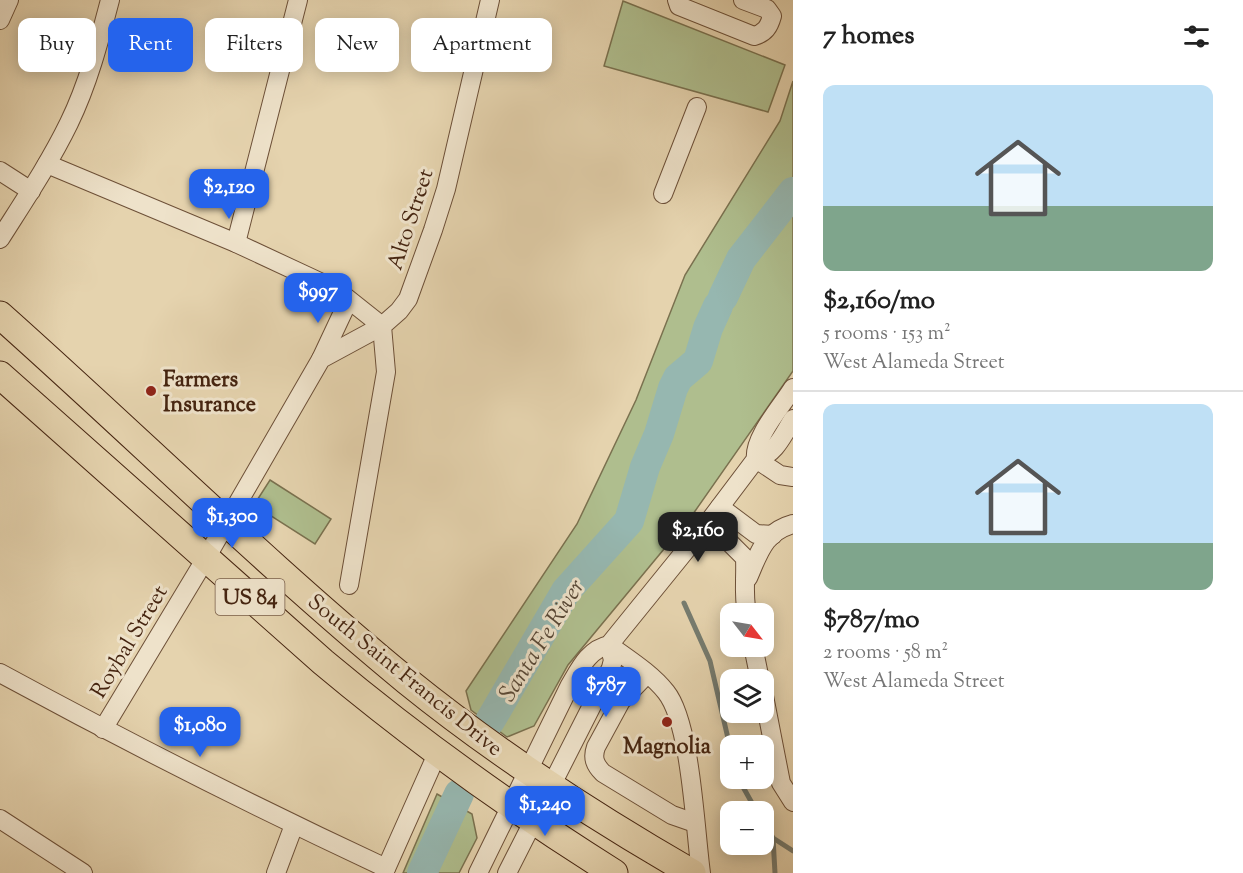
<!DOCTYPE html>
<html lang="en">
<head>
<meta charset="utf-8">
<style>
	:root { --surface:#fff; --page:#f2f2f2; --text:#222; --muted:#767676; --line:#e0e0e0; --accent:#2563eb }
	body { margin:0; font-family:"Sorts Mill Goudy",serif; background:var(--page); color:var(--text); height:100vh; display:flex; flex-direction:column; font-size:22px; white-space:nowrap }
	* { box-sizing:border-box; margin:0 }
	p { font-size:20px; color:var(--muted) }
	.icon { flex:none; width:33px; height:33px; fill:none; stroke:currentColor; stroke-width:2; stroke-linecap:round; stroke-linejoin:round }
	.map { position:relative; flex:1; overflow:hidden }
	.panel { display:flex; flex-direction:column; background:var(--surface); width:450px }
	.panel>* { flex:none }
	.hud { position:absolute; left:18px; top:18px; width:570px; height:54px; display:flex; gap:12px }
	.needle { width:39px; rotate:121deg }
	.buttons { position:absolute; left:720px; top:603px; display:grid; gap:12px }
	.buttons a { display:grid; place-items:center; width:54px; height:54px; border-radius:12px; background:var(--surface); box-shadow:0 3px 15px #0003; font-size:30px }
	.price { position:absolute; translate:-50% -51px; padding:0 14px; border-radius:12px; background:var(--accent); color:#fff; font-size:20px; line-height:39px; filter:drop-shadow(0 2px 3px #0008) }
	.price::after { content:''; position:absolute; left:50%; top:36px; width:18px; height:14px; margin-left:-9px; background:inherit; clip-path:polygon(0 0,100% 0,50% 100%) }
	.price.current { background:#222; color:#fff }
	ul { padding:0; list-style:none }
	li { display:grid; align-content:center; gap:12px; height:318px; padding:0 30px }
	li+li { border-top:2px solid var(--line) }
	li span { display:grid; place-items:center; height:186px; border-radius:12px; color:#555 }
	li>.icon { margin-inline-start:auto }
	span .icon { width:108px; height:108px; fill:#fffc; stroke-width:1 }
	li b { font-size:26px }
	h2 { display:flex; justify-content:space-between; align-items:center; height:72px; padding:0 30px; font-size:26px }
	.chip { padding:0 21px; border-radius:12px; background:var(--surface); box-shadow:0 3px 15px #0003; font-size:21px; line-height:54px }
	.chip.current { background:var(--accent); color:#fff }
	main { display:flex; flex:1; min-height:0 }
	.map>svg:first-child { display:block }
</style>
</head>
<body>
<main>
<div class="map">
<svg width="793" height="873" viewBox="0 0 793 873">
	<rect width="100%" height="100%" fill="#e5d3ae"/>
	<filter id="stains"><feTurbulence type="fractalNoise" baseFrequency=".00333" numOctaves="4"/><feColorMatrix values="0 0 0 0 .2 0 0 0 0 .09 0 0 0 0 .02 0 0 0 .5 -.17"/></filter>
	<radialGradient id="worn" r=".72"><stop offset=".6" stop-color="#630" stop-opacity="0"/><stop offset="1" stop-color="#630" stop-opacity=".3"/></radialGradient>
	<g fill="#afbe8e" stroke="#7a714f" stroke-width="1.5">
		<path d="M623,1L785,65L768,112L604,66Z"/>
		<path d="M793,81V371L693,514L568,665L534,726L507,737L471,710L466,691L577,524L636,400L685,275L780,121Z"/>
		<path d="M270,480L331,519L315,544L254,505Z"/>
		<path d="M437,794L472,814L477,838L459,873H403Z"/>
	</g>
	<g fill="none" stroke-linecap="round" stroke-linejoin="round">
		<g stroke="#767c70" stroke-width="5">
			<path d="M684,603L710,661L730,747"/>
			<path d="M738,778L757,812"/>
			<path d="M764,822L773,838L793,851"/>
			<path d="M773,838L775,873"/>
		</g>
		<g stroke="#96b7b0" stroke-width="30">
			<path d="M723,297L741,259L793,192"/>
			<path d="M490,721L566,591L629,521L645,467L659,434L673,388L678,378L698,361L708,328L718,306"/>
			<path d="M422,873L459,794"/>
		</g>
		<g stroke="#6d5038" stroke-width="20">
			<g id="minor">
				<path d="M677,0L679,6L754,36C765,33 769,27 772,16L767,9L743,0"/>
				<path d="M0,20L9,0"/>
				<path d="M47,164L236,243L324,284L343,295L382,326L321,359L206,558L103,729"/>
				<path d="M0,171L31,191"/>
				<path d="M663,194L697,107"/>
				<path d="M0,239C24,201 49,164 69,123C88,84 99,42 110,0"/>
				<path d="M236,243L298,0"/>
				<path d="M321,359L344,310L343,295"/>
				<path d="M756,459C775,455 783,435 793,419"/>
				<path d="M756,459L780,475L793,477"/>
				<path d="M720,507L756,534L773,535"/>
				<path d="M707,524L729,542L745,558C746,577 743,595 747,614"/>
				<path d="M748,578C759,553 764,532 793,524"/>
				<path d="M349,585L386,372L382,326L399,311L408,299L433,230L446,189L490,0"/>
				<path d="M609,645C628,659 651,673 666,692C691,723 695,830 701,873"/>
				<path d="M753,646L760,680"/>
				<path d="M0,673C127,742 255,807 386,868"/>
				<path d="M647,674L621,701L596,747C592,758 595,765 603,773L672,815L695,823"/>
				<path d="M764,696L781,783L793,802"/>
				<path d="M0,819L83,873"/>
				<path d="M276,873L294,825"/>
				<path d="M384,873L437,754"/>
				<path d="M478,873L570,685C580,668 589,649 609,645L707,524L756,459C753,438 782,406 793,388"/>
				<path d="M507,873L611,668L613,660L609,645"/>
			</g>
		</g>
		<g stroke="#452410" stroke-width="29">
			<g id="highway">
				<path d="M0,315C136,436 266,565 407,681C496,753 593,816 692,873"/>
				<path d="M0,375L323,662C415,739 512,809 614,873"/>
			</g>
		</g>
		<use href="#minor" stroke="#eee2ca" stroke-width="18"/>
		<use href="#highway" stroke="#e5d3ae" stroke-width="27"/>
	</g>
	<g fill="#8f2418" stroke="#eee2ca" stroke-width="2">
		<circle cx="151" cy="391" r="6"/>
		<circle cx="667" cy="722" r="6"/>
	</g>
	<g text-anchor="middle" stroke-width="6" stroke-linejoin="round" paint-order="stroke">
		<rect fill="#eee2ca" stroke="#785d48" stroke-width="1.5" x="215.5" y="579" width="69" height="36" rx="4.5"/>
		<g font-size="21" font-weight="bold" fill="#452410">
			<text x="250" y="604">US 84</text>
		</g>
		<g font-size="22" fill="#452410" stroke="#eee2ca">
			<text transform="translate(409 219) rotate(-72)" y="8">Alto Street</text>
			<text transform="translate(128 641) rotate(-59)" y="8">Roybal Street</text>
			<text transform="translate(406 674) rotate(39)" y="8">South Saint Francis Drive</text>
		</g>
		<g font-size="22" font-weight="bold" fill="#452410" stroke="#eee2ca" text-anchor="start">
			<text x="163" y="386">Farmers<tspan x="163" dy="25">Insurance</tspan></text>
			<text x="667" y="753" text-anchor="middle">Magnolia</text>
		</g>
		<g font-size="24" font-style="italic" fill="#594938" stroke="#eee2ca">
			<text transform="translate(541 640) rotate(-58)" y="8">Santa Fe River</text>
		</g>
	</g>
	<rect width="100%" height="100%" filter="url(#stains)"/>
	<rect width="100%" height="100%" fill="url(#worn)"/>
</svg>
<div class="buttons">
<a><svg class="needle" viewBox="-14 -14 28 28"><path d="M0-13l5 13h-10z" fill="#e53935"/><path d="M0 13l5-13h-10z" fill="#767676"/></svg></a>
<a><svg class="icon" aria-label="layers" viewBox="0 0 24 24"><path d="M12 4l9 5-9 5-9-5zM3 14l9 5 9-5"/></svg></a>
<a>+</a>
<a>−</a>
</div>
<b class="price" style="left:229px;top:220px">$2,120</b>
<b class="price" style="left:318px;top:324px">$997</b>
<b class="price" style="left:232px;top:549px">$1,300</b>
<b class="price current" style="left:698px;top:563px">$2,160</b>
<b class="price" style="left:606px;top:718px">$787</b>
<b class="price" style="left:200px;top:758px">$1,080</b>
<b class="price" style="left:545px;top:837px">$1,240</b>
<div class="hud">
<a class="chip">Buy</a>
<a class="chip current">Rent</a>
<a class="chip">Filters</a>
<a class="chip">New</a>
<a class="chip">Apartment</a>
</div>
</div>
<section class="panel">
<h2>7 homes<svg class="icon" aria-label="filters" viewBox="0 0 24 24"><path d="M4 7h16M4 17h16"/><circle cx="9" cy="7" r="2"/><circle cx="15" cy="17" r="2"/></svg></h2>
<ul>
<li><span style="background:linear-gradient(#bfe0f5 65%,#7fa58c 0)"><svg class="icon" aria-label="home" viewBox="0 0 24 24"><path d="M3 11l9-7 9 7M6 9v11h12V9"/></svg></span><div><b>$2,160/mo</b><p>5 rooms · 153 m²</p><p>West Alameda Street</p></div></li>
<li><span style="background:linear-gradient(#bfe0f5 75%,#7fa58c 0)"><svg class="icon" aria-label="home" viewBox="0 0 24 24"><path d="M3 11l9-7 9 7M6 9v11h12V9"/></svg></span><div><b>$787/mo</b><p>2 rooms · 58 m²</p><p>West Alameda Street</p></div></li>
</ul>
</section>
</main>
</body>
</html>
